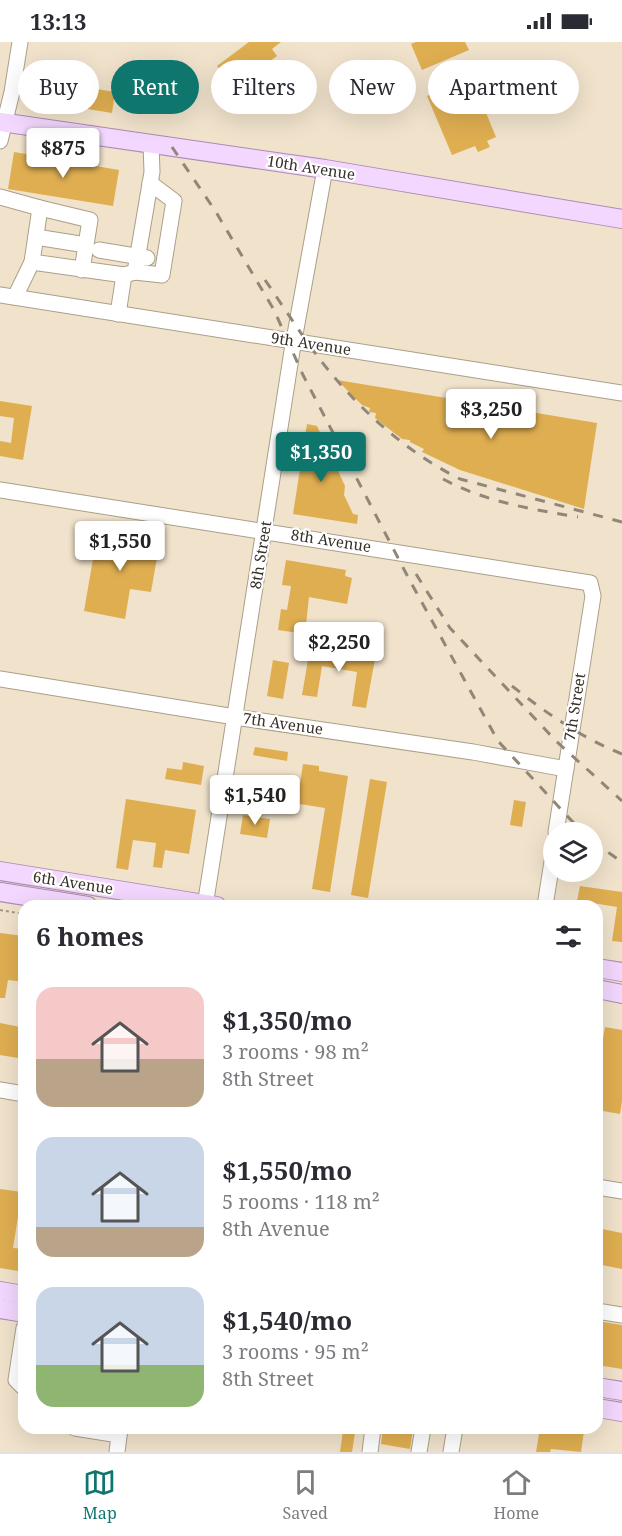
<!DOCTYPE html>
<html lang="en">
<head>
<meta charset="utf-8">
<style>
	:root { --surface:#fff; --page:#f2f2f3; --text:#2b2b33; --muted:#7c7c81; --line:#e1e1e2; --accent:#0f766e }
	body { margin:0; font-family:"Noto Serif",serif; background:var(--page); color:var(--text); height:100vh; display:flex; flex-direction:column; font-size:22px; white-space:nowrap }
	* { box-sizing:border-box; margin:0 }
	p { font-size:20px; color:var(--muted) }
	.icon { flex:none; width:33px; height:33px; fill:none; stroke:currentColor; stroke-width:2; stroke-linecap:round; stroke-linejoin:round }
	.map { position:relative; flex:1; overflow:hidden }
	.drawer { position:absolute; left:18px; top:858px; width:585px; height:534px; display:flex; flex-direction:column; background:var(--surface); border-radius:18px; box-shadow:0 6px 24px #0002 }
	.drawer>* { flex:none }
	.guide { position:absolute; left:18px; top:18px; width:586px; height:54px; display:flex; gap:12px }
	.fabs { position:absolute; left:543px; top:780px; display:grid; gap:12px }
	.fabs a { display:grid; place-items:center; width:60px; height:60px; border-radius:50%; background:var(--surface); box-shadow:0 6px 24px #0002; font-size:30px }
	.price { position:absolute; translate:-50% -51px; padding:0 14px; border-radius:6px; background:#fff; color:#222; font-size:20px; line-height:39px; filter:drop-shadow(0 2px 3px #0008) }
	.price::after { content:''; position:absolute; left:50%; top:36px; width:18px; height:14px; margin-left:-9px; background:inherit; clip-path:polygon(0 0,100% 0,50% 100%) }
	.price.current { background:var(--accent); color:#fff }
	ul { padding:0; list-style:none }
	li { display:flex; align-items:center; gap:18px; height:150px; padding:0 18px }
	li span { display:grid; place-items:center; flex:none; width:168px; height:120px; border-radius:18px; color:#555 }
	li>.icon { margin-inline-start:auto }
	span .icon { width:72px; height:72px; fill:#fffc; stroke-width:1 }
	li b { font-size:26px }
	h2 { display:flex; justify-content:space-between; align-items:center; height:72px; padding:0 18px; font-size:26px }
	.chip { padding:0 21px; border-radius:27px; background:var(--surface); box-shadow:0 6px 24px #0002; font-size:21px; line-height:54px }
	.chip.current { background:var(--accent); color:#fff }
	.status { display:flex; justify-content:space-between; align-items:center; height:42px; padding:0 30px; background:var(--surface); direction:ltr }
	.status svg { height:16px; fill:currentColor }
	.tabs { display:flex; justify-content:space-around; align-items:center; height:84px; border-top:2px solid var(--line); background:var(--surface); font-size:16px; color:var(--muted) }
	.tabs a { display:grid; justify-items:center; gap:3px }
	.tabs .current { color:var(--accent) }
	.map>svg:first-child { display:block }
</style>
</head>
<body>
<div class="status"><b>13:13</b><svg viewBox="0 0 49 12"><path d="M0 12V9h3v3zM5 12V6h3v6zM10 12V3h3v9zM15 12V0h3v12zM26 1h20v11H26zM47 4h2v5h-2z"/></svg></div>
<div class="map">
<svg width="622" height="1410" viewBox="0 0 622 1410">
	<rect width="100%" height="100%" fill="#f0e2cb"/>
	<g fill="#dfae51">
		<path d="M249,0H281L272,7L277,14L233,46L217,24Z"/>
		<path d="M416,0H465L469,8L422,28L411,2Z"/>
		<path d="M470,32L496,95L487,99L490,105L478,110L475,104L452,113L427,54L432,52L431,49Z"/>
		<path d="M66,42L115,50L112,71L63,63Z"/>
		<path d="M14,110L119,128L113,164L8,147Z"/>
		<path d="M337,338L597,381L584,467L460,428L422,410L424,407L410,400V398L402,397L375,376L376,371L369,370L370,366L362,363Z"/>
		<path d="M0,359L32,364L23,418L0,414V399L11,401L14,376L0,374Z"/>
		<path d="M307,382L317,384L345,444L344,453L353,472L358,473L357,482L293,472Z"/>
		<path d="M98,488L160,498L151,550L130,547L125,577L84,569Z"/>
		<path d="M286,518L346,528L345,534L352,536L347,562L309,555L305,592L278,588L281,567L287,568L291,544L282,543Z"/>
		<path d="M310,606L375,617L366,666L352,664L357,630L322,624L317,655L302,653Z"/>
		<path d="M273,618L289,621L283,657L267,654Z"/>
		<path d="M255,705L288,710L287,719L253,713Z"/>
		<path d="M183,720L204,724L201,743L165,737L167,726L182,728Z"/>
		<path d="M303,722L319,724V729L348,734L330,850L312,847L325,766L300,762L299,769L285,767L287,753L298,755Z"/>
		<path d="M370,737L387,740L368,856L351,853Z"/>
		<path d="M126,757L196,768L189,812L165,808L162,826L153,825L156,801L133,798L128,828L116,826Z"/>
		<path d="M514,758L526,760L522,785L510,783Z"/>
		<path d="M243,773L270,777L267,796L240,792Z"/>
		<path d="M580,844L622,850V900L612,899L617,865L593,861V864H576Z"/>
		<path d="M0,891L24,894V940L8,938L5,956H0Z"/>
		<path d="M0,981L20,985L19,987L24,988V1017L0,1013Z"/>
		<path d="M605,985L622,988V1059L620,1072L597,1068V1033Z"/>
		<path d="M0,1147L22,1150L13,1206L24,1207V1230L0,1226Z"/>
		<path d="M597,1186L622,1191V1227L597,1222Z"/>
		<path d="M597,1279L622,1283V1327L597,1323Z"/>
		<path d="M383,1386L413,1387L410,1407L381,1402Z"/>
		<path d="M540,1386H564L584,1389L581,1410L551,1407L550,1410H536Z"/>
		<path d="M343,1389L355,1391L352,1410H340Z"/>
	</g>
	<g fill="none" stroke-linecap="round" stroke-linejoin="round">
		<g stroke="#ab9f89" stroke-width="17">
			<g id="minor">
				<path d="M0,99L12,50L20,0"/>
				<path d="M0,155L40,166L32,220L15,255"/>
				<path d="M40,166L90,178L82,228"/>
				<path d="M36,195L86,203"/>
				<path d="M99,208L147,216"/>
				<path d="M32,220L124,233"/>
				<path d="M135,230L162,233L174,159L150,141"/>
				<path d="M0,253L622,351"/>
				<path d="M118,272L124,233L135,230L152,130L151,102"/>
				<path d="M0,448L590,541L593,554L556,790"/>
				<path d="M0,637L235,675L473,710L566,727"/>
				<path d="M205,864L292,309L325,127"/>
				<path d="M545,864L554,807"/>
				<path d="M0,1048L24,1052"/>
				<path d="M597,1145L622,1149"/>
				<path d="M597,1269L622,1273"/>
				<path d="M24,1286L16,1338L24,1346"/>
				<path d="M75,1386L119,1393"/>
				<path d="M117,1410L120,1386"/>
				<path d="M370,1410L373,1386"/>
				<path d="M419,1410L423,1386"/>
				<path d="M451,1410L455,1386"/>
			</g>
		</g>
		<g stroke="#ac8bb3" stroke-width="20">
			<g id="major">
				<path d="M0,80L325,127L622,177"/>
				<path d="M0,829L217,864"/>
				<path d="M0,850L88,864"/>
				<path d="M597,926L622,930"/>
				<path d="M597,947L622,952"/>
				<path d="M0,1249L24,1253"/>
				<path d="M0,1267L24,1271"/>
				<path d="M597,1345L622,1349"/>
				<path d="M597,1366L622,1370"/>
			</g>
		</g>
		<path stroke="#a39988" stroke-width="2" stroke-dasharray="3 3" stroke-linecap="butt" d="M0,868L24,872"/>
		<use href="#minor" stroke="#fff" stroke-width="15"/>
		<use href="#major" stroke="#f3d7fe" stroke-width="18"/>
		<g stroke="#918778" stroke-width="3" stroke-dasharray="10 10" stroke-linecap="butt">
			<path d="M172,105L216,170L274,268L303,333L409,537L498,699L582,790"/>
			<path d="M265,238C288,271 309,306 335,336C370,377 412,413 460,437L622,480"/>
			<path d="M443,437C486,460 530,467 578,475"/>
			<path d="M416,532L450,586L556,699L622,759"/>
			<path d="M512,644C546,671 582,696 622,712"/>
			<path d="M592,799L622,820"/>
		</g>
	</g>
	<g text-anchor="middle" stroke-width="4.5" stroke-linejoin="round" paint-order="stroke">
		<g font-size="15" fill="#373129" stroke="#fff">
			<text transform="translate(311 126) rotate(9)" y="5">10th Avenue</text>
			<text transform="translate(311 302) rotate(9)" y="5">9th Avenue</text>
			<text transform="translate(331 499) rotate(9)" y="5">8th Avenue</text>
			<text transform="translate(261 513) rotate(-81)" y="5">8th Street</text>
			<text transform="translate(575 665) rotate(-81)" y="5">7th Street</text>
			<text transform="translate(283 682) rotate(8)" y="5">7th Avenue</text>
			<text transform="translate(73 841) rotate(9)" y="5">6th Avenue</text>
		</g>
	</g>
</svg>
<div class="fabs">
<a><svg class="icon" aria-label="layers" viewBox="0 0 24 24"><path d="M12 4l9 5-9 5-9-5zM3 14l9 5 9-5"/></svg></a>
</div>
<b class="price" style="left:63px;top:137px">$875</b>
<b class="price" style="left:491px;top:398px">$3,250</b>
<b class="price current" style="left:321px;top:441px">$1,350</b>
<b class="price" style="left:120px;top:530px">$1,550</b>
<b class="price" style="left:339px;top:631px">$2,250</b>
<b class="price" style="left:255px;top:784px">$1,540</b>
<div class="guide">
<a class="chip">Buy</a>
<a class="chip current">Rent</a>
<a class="chip">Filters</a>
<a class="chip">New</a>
<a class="chip">Apartment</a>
</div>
<section class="drawer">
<h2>6 homes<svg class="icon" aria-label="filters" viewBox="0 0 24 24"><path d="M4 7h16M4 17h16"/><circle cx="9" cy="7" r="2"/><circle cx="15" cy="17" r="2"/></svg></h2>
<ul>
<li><span style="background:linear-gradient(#f6c9c9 60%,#b9a48a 0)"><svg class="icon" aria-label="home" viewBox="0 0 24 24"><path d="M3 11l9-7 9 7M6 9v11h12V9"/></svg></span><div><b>$1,350/mo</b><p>3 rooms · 98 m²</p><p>8th Street</p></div></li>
<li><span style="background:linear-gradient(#c9d6e8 75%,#b9a48a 0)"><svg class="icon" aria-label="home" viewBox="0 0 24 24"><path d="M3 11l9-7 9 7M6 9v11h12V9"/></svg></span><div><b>$1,550/mo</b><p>5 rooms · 118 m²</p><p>8th Avenue</p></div></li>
<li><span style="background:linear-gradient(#c9d6e8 65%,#8fb573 0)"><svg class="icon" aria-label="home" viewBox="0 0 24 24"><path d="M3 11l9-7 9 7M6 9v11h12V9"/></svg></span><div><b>$1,540/mo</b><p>3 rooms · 95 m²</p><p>8th Street</p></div></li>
</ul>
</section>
</div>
<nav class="tabs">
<a class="current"><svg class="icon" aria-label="map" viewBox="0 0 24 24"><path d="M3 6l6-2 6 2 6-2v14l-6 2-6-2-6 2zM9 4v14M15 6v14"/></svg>Map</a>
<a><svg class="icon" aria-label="saved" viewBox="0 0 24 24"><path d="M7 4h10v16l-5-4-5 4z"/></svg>Saved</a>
<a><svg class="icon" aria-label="home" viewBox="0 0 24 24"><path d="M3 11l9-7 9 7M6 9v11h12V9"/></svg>Home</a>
</nav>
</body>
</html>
